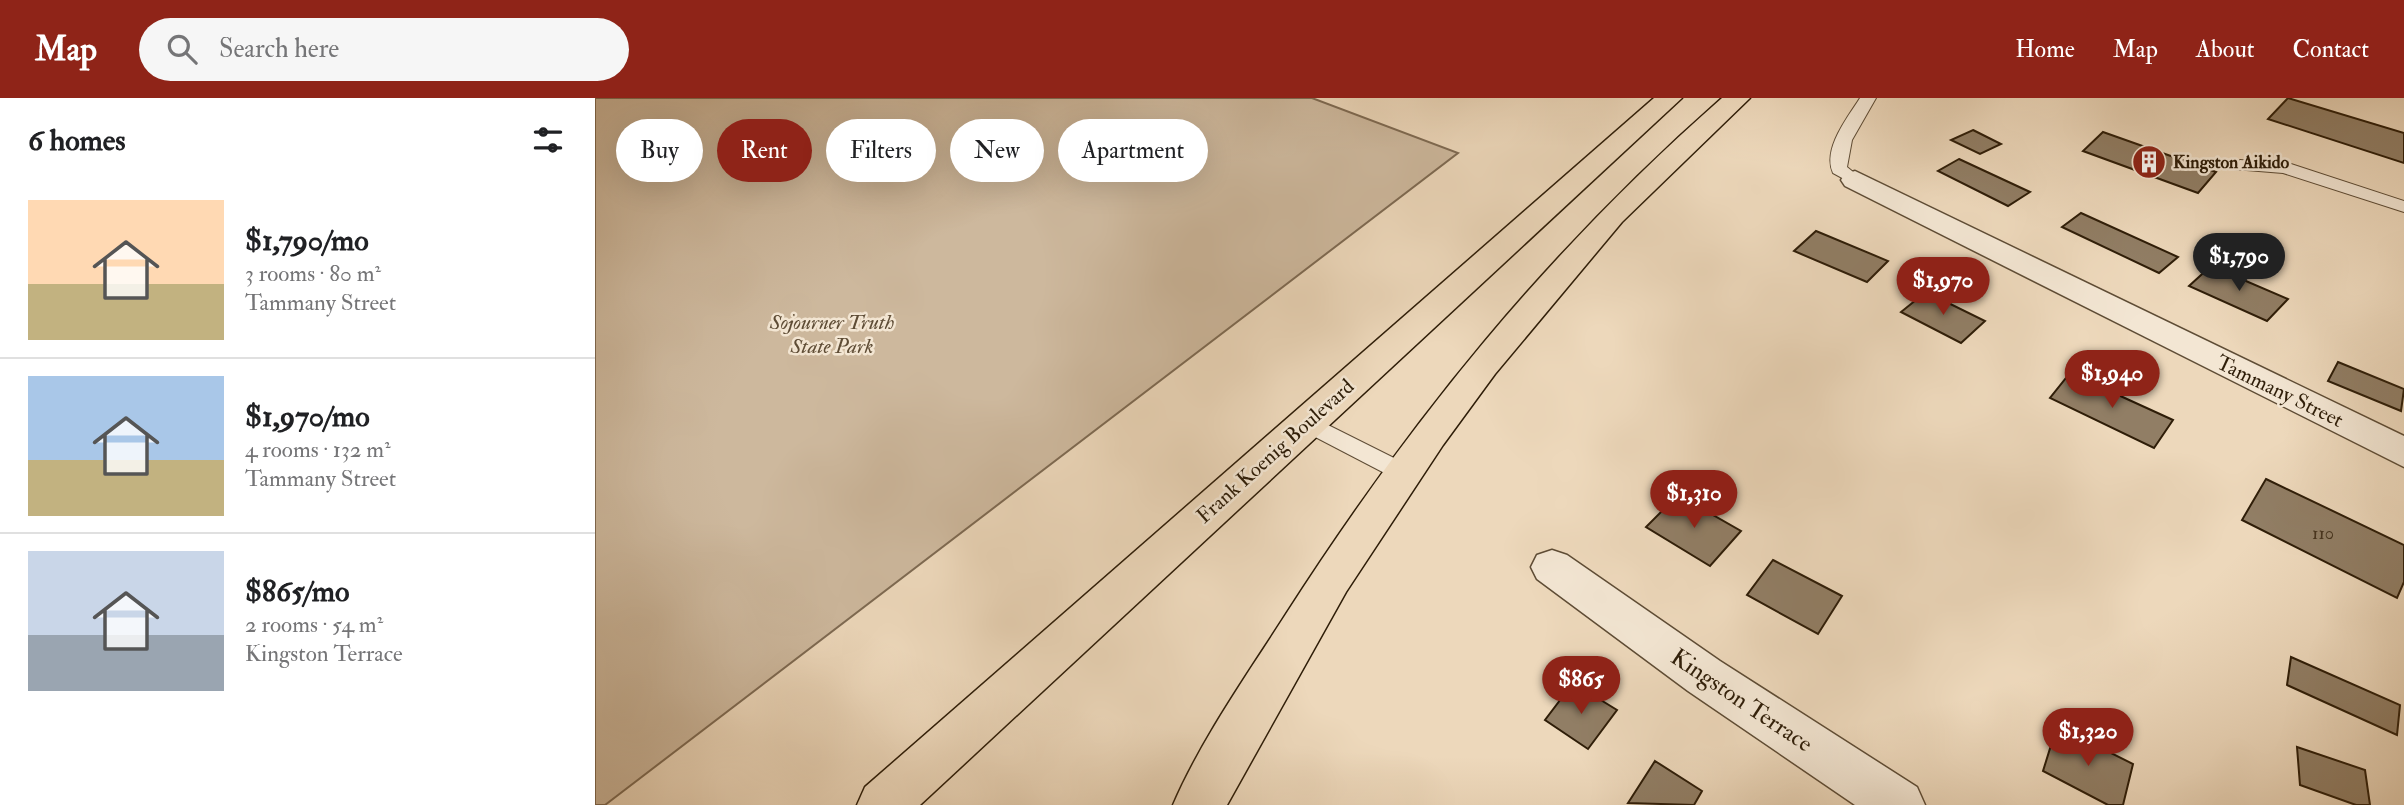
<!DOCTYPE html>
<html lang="en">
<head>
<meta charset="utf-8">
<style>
	:root { --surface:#fff; --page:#f6f6f6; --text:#202124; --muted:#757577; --line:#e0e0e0; --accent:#8f2418 }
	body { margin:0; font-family:"IM FELL Double Pica",serif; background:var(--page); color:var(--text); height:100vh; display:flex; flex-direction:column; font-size:26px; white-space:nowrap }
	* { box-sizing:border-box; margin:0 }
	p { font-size:23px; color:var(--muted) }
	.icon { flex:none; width:38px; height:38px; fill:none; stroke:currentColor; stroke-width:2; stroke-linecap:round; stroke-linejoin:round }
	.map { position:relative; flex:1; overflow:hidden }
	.drawer { display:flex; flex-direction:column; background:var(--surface); width:595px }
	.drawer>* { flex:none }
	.guide { position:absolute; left:21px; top:21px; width:665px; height:63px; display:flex; gap:14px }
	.price { position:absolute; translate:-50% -60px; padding:0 16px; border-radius:24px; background:var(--accent); color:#fff; font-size:23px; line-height:46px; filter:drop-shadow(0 2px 4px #0008) }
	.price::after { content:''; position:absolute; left:50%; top:42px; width:21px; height:16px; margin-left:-10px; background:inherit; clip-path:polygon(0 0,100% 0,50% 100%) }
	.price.on { background:#222; color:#fff }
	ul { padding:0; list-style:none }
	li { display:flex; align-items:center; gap:21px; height:175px; padding:0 28px }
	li+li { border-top:2px solid var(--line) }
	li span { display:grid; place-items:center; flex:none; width:196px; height:140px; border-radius:0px; color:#555 }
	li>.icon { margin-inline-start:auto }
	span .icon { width:84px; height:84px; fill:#fffc; stroke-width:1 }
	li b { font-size:30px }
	h2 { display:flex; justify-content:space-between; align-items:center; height:84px; padding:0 28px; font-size:30px }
	.tag { padding:0 24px; border-radius:32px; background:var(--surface); box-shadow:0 7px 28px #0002; font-size:24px; line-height:63px }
	.tag.on { background:var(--accent); color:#fff }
	header { display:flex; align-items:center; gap:42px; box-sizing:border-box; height:98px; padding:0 35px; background:var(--accent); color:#fff }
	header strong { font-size:33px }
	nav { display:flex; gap:38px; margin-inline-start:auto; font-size:24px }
	.search { width:490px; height:63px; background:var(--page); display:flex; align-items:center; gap:18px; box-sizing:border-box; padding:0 24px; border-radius:38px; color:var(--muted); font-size:26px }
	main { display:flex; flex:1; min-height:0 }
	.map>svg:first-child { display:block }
</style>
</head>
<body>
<header>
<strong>Map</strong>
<div class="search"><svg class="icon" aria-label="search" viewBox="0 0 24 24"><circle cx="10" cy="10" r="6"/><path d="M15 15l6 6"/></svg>Search here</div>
<nav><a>Home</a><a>Map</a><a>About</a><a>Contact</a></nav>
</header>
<main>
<section class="drawer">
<h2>6 homes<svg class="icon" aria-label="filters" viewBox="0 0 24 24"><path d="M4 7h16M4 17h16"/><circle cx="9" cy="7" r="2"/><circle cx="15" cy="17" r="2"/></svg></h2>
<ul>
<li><span style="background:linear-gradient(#ffd9b3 60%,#c2b280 0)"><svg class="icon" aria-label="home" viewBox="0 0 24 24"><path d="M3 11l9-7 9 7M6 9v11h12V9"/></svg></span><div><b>$1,790/mo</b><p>3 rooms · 80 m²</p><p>Tammany Street</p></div></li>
<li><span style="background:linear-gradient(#a9c7e8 60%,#c2b280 0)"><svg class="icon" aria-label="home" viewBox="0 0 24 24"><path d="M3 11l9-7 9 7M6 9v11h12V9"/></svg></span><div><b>$1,970/mo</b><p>4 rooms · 132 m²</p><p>Tammany Street</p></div></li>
<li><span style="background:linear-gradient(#c9d6e8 60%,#9aa5b1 0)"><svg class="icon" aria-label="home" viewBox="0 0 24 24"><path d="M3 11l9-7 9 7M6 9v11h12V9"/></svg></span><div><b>$865/mo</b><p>2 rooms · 54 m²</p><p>Kingston Terrace</p></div></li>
</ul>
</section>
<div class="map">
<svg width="1809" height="707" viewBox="0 0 1809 707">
	<rect width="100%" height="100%" fill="#edd8bb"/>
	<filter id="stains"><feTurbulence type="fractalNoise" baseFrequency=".00286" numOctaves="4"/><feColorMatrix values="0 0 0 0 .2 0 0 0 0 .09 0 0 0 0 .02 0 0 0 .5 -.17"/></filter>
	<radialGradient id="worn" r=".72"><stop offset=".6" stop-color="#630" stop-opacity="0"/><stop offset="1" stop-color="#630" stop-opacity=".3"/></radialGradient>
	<path fill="#cdb89d" stroke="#7e6a52" stroke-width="2" d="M0,0H717L863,55L10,707H0Z"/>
	<g fill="#917e65" stroke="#2e1d08" stroke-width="2">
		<path d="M1693,0L1809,35V65L1673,21Z"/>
		<path d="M1378,32L1406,46L1385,56L1356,42Z"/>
		<path d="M1508,34L1621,74L1603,95L1488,53Z"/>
		<path d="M1364,61L1435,94L1413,108L1343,73Z"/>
		<path d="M1486,115L1583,159L1564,175L1467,129Z"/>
		<path d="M1221,133L1293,163L1272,184L1199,153Z"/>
		<path d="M1616,168L1693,201L1672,223L1594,188Z"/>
		<path d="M1331,194L1390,223L1366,245L1306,214Z"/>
		<path d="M1743,264L1809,291L1806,313L1733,283Z"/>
		<path d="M1475,275L1578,322L1559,350L1455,300Z"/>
		<path d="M1671,381L1809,447V484L1802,500L1647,422Z"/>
		<path d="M1083,397L1146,433L1115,468L1051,429Z"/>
		<path d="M1178,462L1247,498L1223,536L1152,497Z"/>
		<path d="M1696,559L1805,607L1802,637L1692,587Z"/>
		<path d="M978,585L1022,612L993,651L950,622Z"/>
		<path d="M1462,628L1538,666L1528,707H1513L1448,673Z"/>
		<path d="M1702,649L1770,672L1775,707H1761L1705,687Z"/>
		<path d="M1060,663L1107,693L1099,707L1033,705Z"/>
	</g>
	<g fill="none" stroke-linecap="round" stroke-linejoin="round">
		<g stroke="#5e4c35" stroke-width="2">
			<g id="lane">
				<path d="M1265,0H1281L1257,42L1252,69L1268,82L1260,87L1238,75C1227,51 1253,19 1265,0Z"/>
				<path d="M1645,62L1696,66L1809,103V114L1688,75L1639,71L1637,67Z"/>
				<path d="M711,316L817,369L821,375L817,381L809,384L801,381L703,330L700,324L703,318Z"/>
			</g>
		</g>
		<g stroke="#5e4c35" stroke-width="3">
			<g id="street">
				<path d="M1260,73L1809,338V369L1250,88L1246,82L1250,76Z"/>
				<path d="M957,452L972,457L1125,563L1322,689L1330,707H1260L1093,593L942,481L936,469L942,457Z"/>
			</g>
		</g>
		<g stroke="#2e1d08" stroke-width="3">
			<g id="primary">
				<path d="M1059,0H1087L325,707H262L270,689Z"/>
				<path d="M1127,0H1155L1027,124L900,276L848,347L751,494L632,707H578C607,640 652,577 691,516C817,320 952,154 1127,0Z"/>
			</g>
		</g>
		<use href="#lane" fill="#f3e6d3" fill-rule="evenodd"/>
		<use href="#street" fill="#f3e6d3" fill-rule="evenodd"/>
		<use href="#primary" fill="#edd8bb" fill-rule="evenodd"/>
	</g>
	<defs>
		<g id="building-disc" transform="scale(1.75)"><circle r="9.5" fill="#8f2418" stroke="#f3e6d3"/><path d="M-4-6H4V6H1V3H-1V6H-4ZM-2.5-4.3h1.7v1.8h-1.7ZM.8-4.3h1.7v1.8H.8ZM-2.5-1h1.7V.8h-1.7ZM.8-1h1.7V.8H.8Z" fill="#fff"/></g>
	</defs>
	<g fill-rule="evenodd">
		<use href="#building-disc" x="1554" y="64"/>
	</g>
	<g text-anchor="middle" stroke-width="5" stroke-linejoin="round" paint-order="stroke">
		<g font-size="18" font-weight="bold" fill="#2e1d08" stroke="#f3e6d3" text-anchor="start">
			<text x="1578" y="70">Kingston Aikido</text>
		</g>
		<g font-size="18" fill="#47351f">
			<text x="1728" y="441">110</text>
		</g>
		<g font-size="21" font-style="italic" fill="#5e4c35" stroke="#f3e6d3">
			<text x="237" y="231">Sojourner Truth<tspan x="237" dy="24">State Park</tspan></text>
		</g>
		<g font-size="21" fill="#2e1d08" stroke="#f3e6d3">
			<text transform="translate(1685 293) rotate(26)" y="7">Tammany Street</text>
			<text transform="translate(680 353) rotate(-42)" y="7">Frank Koenig Boulevard</text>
		</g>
		<g font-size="24" fill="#2e1d08" stroke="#f3e6d3">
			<text transform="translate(1147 602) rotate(34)" y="8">Kingston Terrace</text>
		</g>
	</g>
	<rect width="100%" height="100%" filter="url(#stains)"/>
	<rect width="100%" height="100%" fill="url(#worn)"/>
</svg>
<b class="price on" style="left:1644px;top:195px">$1,790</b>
<b class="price" style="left:1348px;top:219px">$1,970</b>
<b class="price" style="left:1517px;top:312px">$1,940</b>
<b class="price" style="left:1099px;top:432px">$1,310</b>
<b class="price" style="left:986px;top:618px">$865</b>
<b class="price" style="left:1493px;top:670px">$1,320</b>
<div class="guide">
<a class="tag">Buy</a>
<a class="tag on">Rent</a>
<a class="tag">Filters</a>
<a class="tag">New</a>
<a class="tag">Apartment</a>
</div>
</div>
</main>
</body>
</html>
